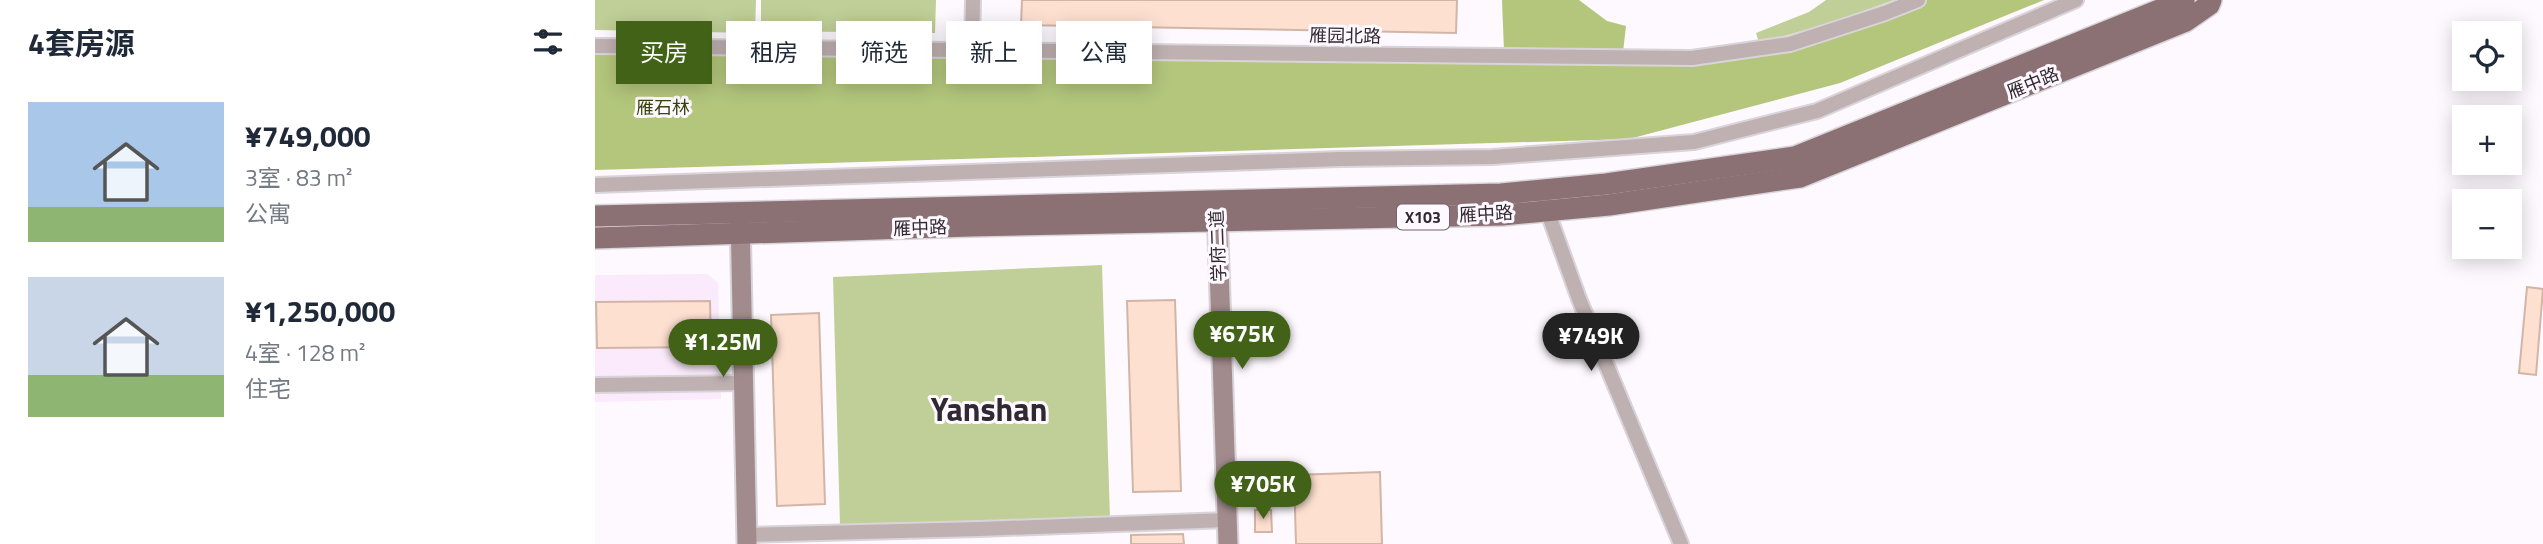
<!DOCTYPE html>
<html lang="zh">
<head>
<meta charset="utf-8">
<style>
	:root { --surface:#fff; --page:#f2f2f3; --text:#1f2937; --muted:#747a83; --accent:#426217 }
	body { margin:0; font-family:"Titillium Web","Noto Sans SC",sans-serif; background:var(--page); color:var(--text); height:100vh; display:flex; flex-direction:column; font-size:26px; white-space:nowrap }
	* { box-sizing:border-box; margin:0 }
	p { font-size:23px; color:var(--muted) }
	.icon { flex:none; width:38px; height:38px; fill:none; stroke:currentColor; stroke-width:2; stroke-linecap:round; stroke-linejoin:round }
	.map { position:relative; flex:1; overflow:hidden }
	.details { display:flex; flex-direction:column; background:var(--surface); width:595px }
	.details>* { flex:none }
	.top-card { position:absolute; left:21px; top:21px; width:665px; height:63px; display:flex; gap:14px }
	.controls { position:absolute; left:1857px; top:21px; display:grid; gap:14px }
	.controls a { display:grid; place-items:center; width:70px; height:70px; border-radius:0px; background:var(--surface); box-shadow:0 4px 18px #0003; font-size:35px }
	.price { position:absolute; translate:-50% -60px; padding:0 16px; border-radius:24px; background:var(--accent); color:#fff; font-size:23px; line-height:46px; filter:drop-shadow(0 2px 4px #0008) }
	.price::after { content:''; position:absolute; left:50%; top:42px; width:21px; height:16px; margin-left:-10px; background:inherit; clip-path:polygon(0 0,100% 0,50% 100%) }
	.price.selected { background:#222; color:#fff }
	ul { padding:0; list-style:none }
	li { display:flex; align-items:center; gap:21px; height:175px; padding:0 28px }
	li span { display:grid; place-items:center; flex:none; width:196px; height:140px; border-radius:0px; color:#555 }
	li>.icon { margin-inline-start:auto }
	span .icon { width:84px; height:84px; fill:#fffc; stroke-width:1 }
	li b { font-size:30px }
	h2 { display:flex; justify-content:space-between; align-items:center; height:84px; padding:0 28px; font-size:30px }
	.tag { padding:0 24px; border-radius:0px; background:var(--surface); box-shadow:0 4px 18px #0003; font-size:24px; line-height:63px }
	.tag.selected { background:var(--accent); color:#fff }
	main { display:flex; flex:1; min-height:0 }
	.map>svg:first-child { display:block }
</style>
</head>
<body>
<main>
<section class="details">
<h2>4套房源<svg class="icon" aria-label="filters" viewBox="0 0 24 24"><path d="M4 7h16M4 17h16"/><circle cx="9" cy="7" r="2"/><circle cx="15" cy="17" r="2"/></svg></h2>
<ul>
<li><span style="background:linear-gradient(#a9c7e8 75%,#8fb573 0)"><svg class="icon" aria-label="home" viewBox="0 0 24 24"><path d="M3 11l9-7 9 7M6 9v11h12V9"/></svg></span><div><b>¥749,000</b><p>3室 · 83 m²</p><p>公寓</p></div></li>
<li><span style="background:linear-gradient(#c9d6e8 70%,#8fb573 0)"><svg class="icon" aria-label="home" viewBox="0 0 24 24"><path d="M3 11l9-7 9 7M6 9v11h12V9"/></svg></span><div><b>¥1,250,000</b><p>4室 · 128 m²</p><p>住宅</p></div></li>
</ul>
</section>
<div class="map">
<svg width="1948" height="544" viewBox="0 0 1948 544">
	<rect width="100%" height="100%" fill="#fef9fe"/>
	<path fill="#faeafb" d="M112,274L123,283L126,399L0,402V275Z"/>
	<g fill="#bfcf97">
		<path d="M0,0H161L160,33L0,30Z"/>
		<path d="M166,0H341L340,33L166,31Z"/>
		<path d="M1231,0H1299L1235,23L1164,43L1161,33L1214,12Z"/>
		<path d="M507,265L515,518L245,525L238,277Z"/>
	</g>
	<g fill="#b3c67c">
		<path d="M907,0H984L1012,21L1031,26L1028,52L909,51Z"/>
		<path d="M1323,0H1449L1245,83L1034,139L0,170V46L1097,58L1195,44Z"/>
	</g>
	<g fill="#fde0d0" stroke="#d1b5a6" stroke-width="2">
		<path d="M427,0H862L861,33L426,25Z"/>
		<path d="M1932,287L1948,289L1941,375L1924,373Z"/>
		<path d="M580,300L586,491L538,492L532,301Z"/>
		<path d="M115,301L116,347L2,348L1,302Z"/>
		<path d="M224,313L230,504L182,506L176,315Z"/>
		<path d="M785,472L787,544H701L699,475Z"/>
		<path d="M660,510H676L677,532H660Z"/>
		<path d="M588,534L589,544H536V535Z"/>
	</g>
	<g fill="none" stroke-linecap="round" stroke-linejoin="round">
		<g stroke="#d9d4d9" stroke-width="18">
			<g id="street">
				<path d="M0,46L1097,58L1195,44L1290,13L1323,0"/>
				<path d="M377,50L378,0"/>
				<path d="M0,185L745,159L897,157L1099,142L1222,111L1481,0"/>
				<path d="M948,190L952,210L984,299L1086,544"/>
				<path d="M0,385L149,383"/>
				<path d="M152,535L384,529L632,520"/>
			</g>
		</g>
		<g stroke="#d9d4d9" stroke-width="23">
			<g id="secondary">
				<path d="M622,206L633,544"/>
				<path d="M145,217L152,544"/>
			</g>
		</g>
		<g stroke="#d9d4d9" stroke-width="24">
			<g id="primary">
				<path d="M0,216L906,194L1011,184L1200,157L1589,0"/>
				<path d="M0,238L375,226L907,215L1014,205L1205,177L1591,21L1614,5L1616,0"/>
			</g>
		</g>
		<use href="#street" stroke="#bfb0b1" stroke-width="14"/>
		<use href="#secondary" stroke="#a18b8d" stroke-width="19"/>
		<use href="#primary" stroke="#8b7174" stroke-width="21"/>
	</g>
	<g text-anchor="middle" stroke-width="6" stroke-linejoin="round" paint-order="stroke">
		<rect fill="#fef9fe" stroke="#6e676f" stroke-width="2" x="802" y="204.5" width="52" height="25" rx="5"/>
		<g font-size="16" font-weight="bold" fill="#312932">
			<text x="828" y="223">X103</text>
		</g>
		<g font-size="18" fill="#312932" stroke="#fef9fe">
			<text transform="translate(750 36) rotate(1)" y="6">雁园北路</text>
			<text transform="translate(1438 83) rotate(-22)" y="6">雁中路</text>
			<text transform="translate(891 214) rotate(-3)" y="6">雁中路</text>
			<text transform="translate(325 228) rotate(-2)" y="6">雁中路</text>
			<text transform="translate(623 246) rotate(-92)" y="6">学府二道</text>
		</g>
		<g font-size="18" fill="#39440d" stroke="#fef9fe">
			<text x="68" y="114">雁石林</text>
		</g>
		<g font-size="32" font-weight="bold" fill="#312932" stroke="#fef9fe">
			<text x="394" y="421">Yanshan</text>
		</g>
	</g>
</svg>
<div class="controls">
<a><svg class="icon" aria-label="locate" viewBox="0 0 24 24"><circle cx="12" cy="12" r="6"/><path d="M12 2v4M12 18v4M2 12h4M18 12h4"/></svg></a>
<a>+</a>
<a>−</a>
</div>
<b class="price" style="left:647px;top:371px">¥675K</b>
<b class="price selected" style="left:996px;top:373px">¥749K</b>
<b class="price" style="left:128px;top:379px">¥1.25M</b>
<b class="price" style="left:668px;top:521px">¥705K</b>
<div class="top-card">
<a class="tag selected">买房</a>
<a class="tag">租房</a>
<a class="tag">筛选</a>
<a class="tag">新上</a>
<a class="tag">公寓</a>
</div>
</div>
</main>
</body>
</html>
